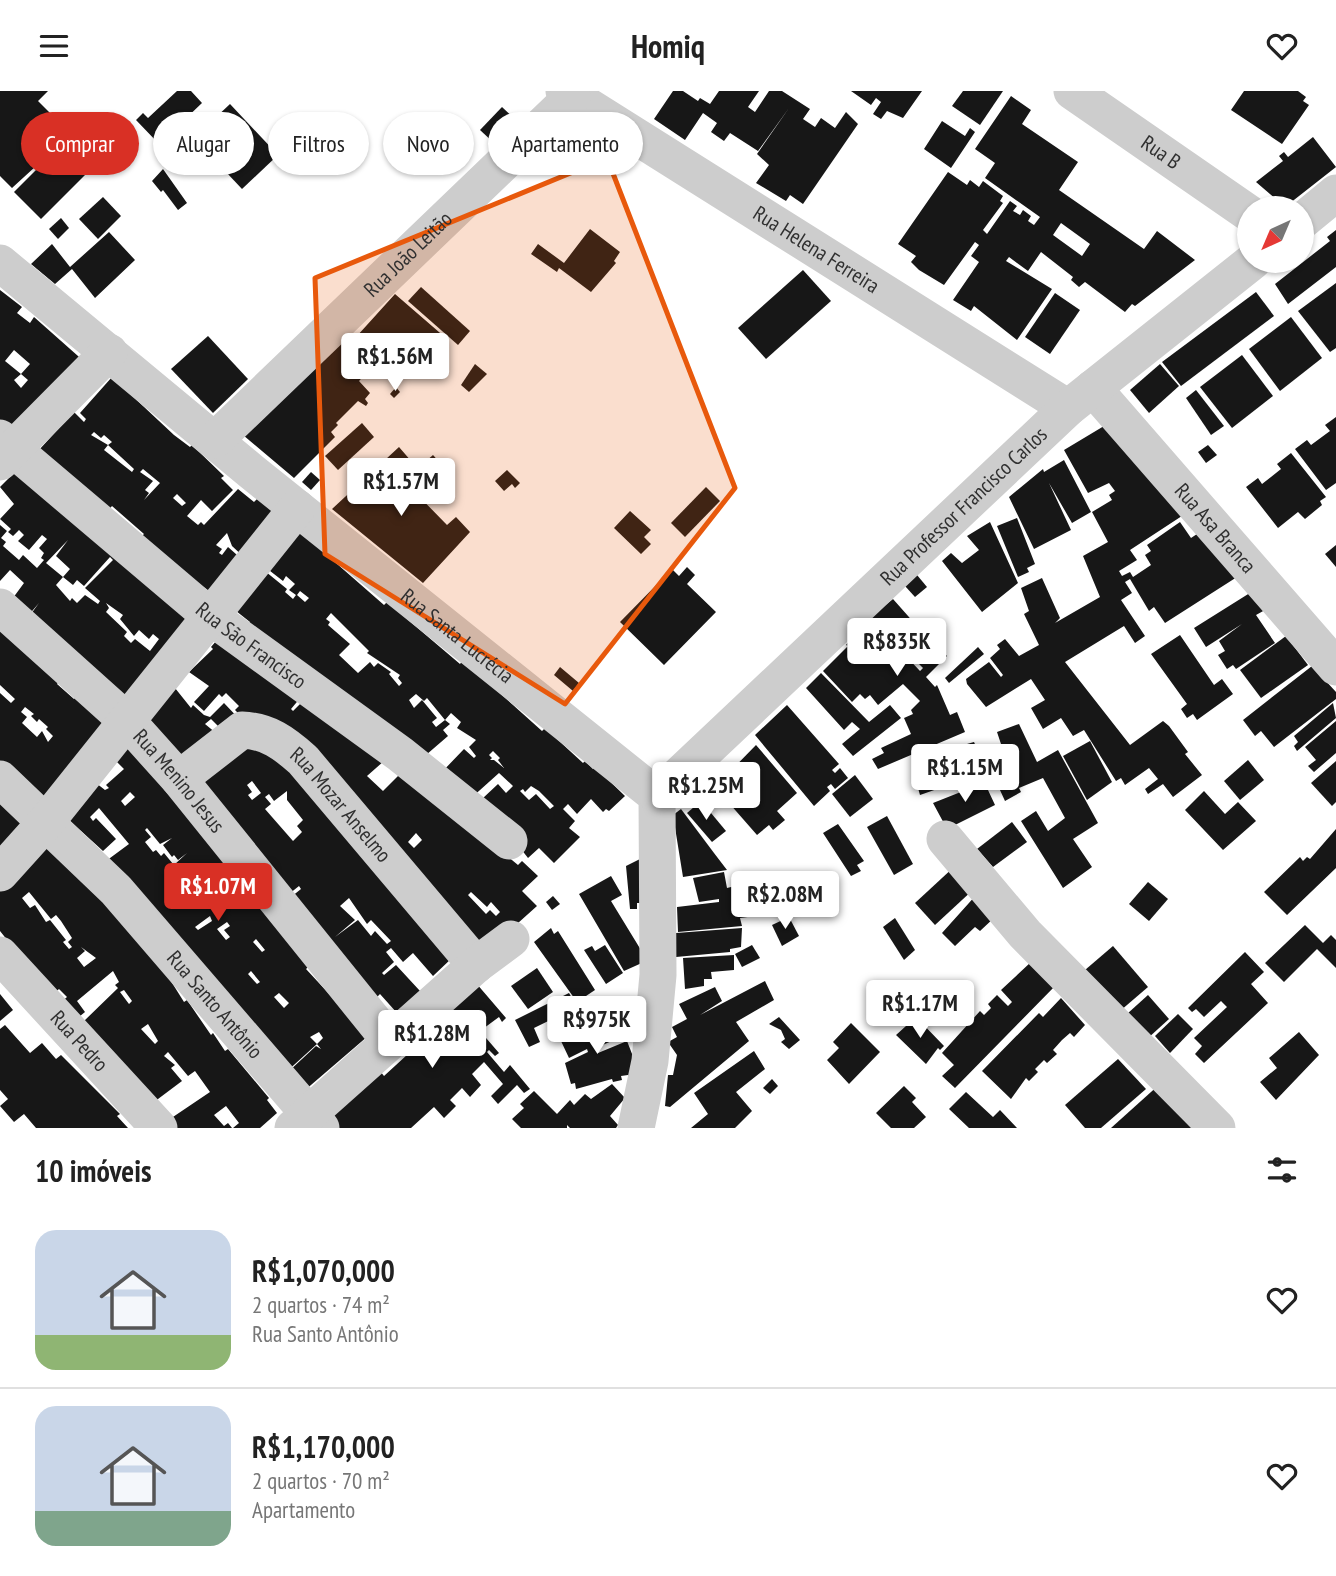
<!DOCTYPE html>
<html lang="pt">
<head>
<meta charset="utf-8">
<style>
	:root { --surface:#fff; --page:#f6f6f6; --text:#222; --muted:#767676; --line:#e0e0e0; --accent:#d93025 }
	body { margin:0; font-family:"PT Sans Narrow",sans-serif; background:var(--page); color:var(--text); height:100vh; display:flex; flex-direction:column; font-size:26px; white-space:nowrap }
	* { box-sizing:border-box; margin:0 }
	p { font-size:23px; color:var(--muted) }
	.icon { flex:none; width:38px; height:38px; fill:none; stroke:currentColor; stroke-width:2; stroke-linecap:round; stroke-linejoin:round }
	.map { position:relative; height:1037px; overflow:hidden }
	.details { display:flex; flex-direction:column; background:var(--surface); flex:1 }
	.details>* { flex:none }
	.banner { position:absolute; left:21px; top:21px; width:700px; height:63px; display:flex; gap:14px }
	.needle { width:46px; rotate:224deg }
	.tools { position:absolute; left:1237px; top:105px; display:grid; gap:14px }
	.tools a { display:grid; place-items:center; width:77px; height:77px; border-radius:50%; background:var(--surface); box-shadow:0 2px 5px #0004; font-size:35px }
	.price { position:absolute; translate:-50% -60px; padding:0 16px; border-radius:7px; background:#fff; color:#222; font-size:23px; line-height:46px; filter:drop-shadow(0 2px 4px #0008) }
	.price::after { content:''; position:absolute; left:50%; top:42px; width:21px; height:16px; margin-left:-10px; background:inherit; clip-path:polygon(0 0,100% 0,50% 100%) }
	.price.active { background:var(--accent); color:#fff }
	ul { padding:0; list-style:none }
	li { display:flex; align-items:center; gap:21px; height:175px; padding:0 35px }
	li+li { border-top:2px solid var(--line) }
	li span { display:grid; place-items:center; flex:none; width:196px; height:140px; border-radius:21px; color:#555 }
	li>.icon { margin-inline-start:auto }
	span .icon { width:84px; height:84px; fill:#fffc; stroke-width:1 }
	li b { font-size:30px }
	h2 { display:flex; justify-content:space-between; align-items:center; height:84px; padding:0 35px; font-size:30px }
	.tag { padding:0 24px; border-radius:32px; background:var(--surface); box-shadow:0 2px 5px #0004; font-size:24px; line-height:63px }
	.tag.active { background:var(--accent); color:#fff }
	header { display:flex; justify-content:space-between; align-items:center; height:91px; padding:0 35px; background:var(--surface); font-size:32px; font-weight:700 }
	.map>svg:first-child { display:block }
</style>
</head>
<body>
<header><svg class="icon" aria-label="menu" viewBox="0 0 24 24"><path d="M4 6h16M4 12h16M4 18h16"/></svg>Homiq<svg class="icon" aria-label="heart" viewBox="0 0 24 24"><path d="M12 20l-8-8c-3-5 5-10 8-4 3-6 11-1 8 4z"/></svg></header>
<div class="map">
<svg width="1336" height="1037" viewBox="0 0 1336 1037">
	<rect width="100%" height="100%" fill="#fff"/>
	<g fill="#171717" fill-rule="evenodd">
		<path d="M0,0H48L38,10L71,43L12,97L0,85Z"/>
		<path d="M177,0H191L202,12L159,53L136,29L143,22L148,27Z"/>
		<path d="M673,0H683L698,10L700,7L710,13L719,0H759L748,16L755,21L769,0H782L810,18L803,28L815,36L821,27L835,37L846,21L858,33L803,113L790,104L786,110L756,92L769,74L757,63L789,17L758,60L730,42L724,50L711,41L717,32L703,22L685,49L654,28Z"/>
		<path d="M851,0H922L903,27L887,20L881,28L873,23L881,11L876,7L871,14Z"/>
		<path d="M963,0H1003L980,34L952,15Z"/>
		<path d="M1244,0H1298L1306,6L1303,10L1309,14L1282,53L1231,19Z"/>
		<path d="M1011,5L1031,19L1022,33L1078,71L1059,99L1144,158L1157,140L1195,169L1135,215L1132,213L1125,221L1085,191L1079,196L1071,189L1073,186L1041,161L1028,180L1009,166L1006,170L1052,198L1017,249L974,215L971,220L953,209L979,171L971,165L979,154L975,151L944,194L919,179L911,171L916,165L898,153L948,81L967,94L970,89L979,96L983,90L1003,105L1000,110L1003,112L983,139L987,143L1010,110L1017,115L1013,120L1020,124L1023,119L1031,125L1028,130L1034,134L1040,126L985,87L995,72L975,58ZM1061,132L1090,153L1082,165L1053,144Z"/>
		<path d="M230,13L278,64L242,98L194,47Z"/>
		<path d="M502,16L517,30L495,53L480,39Z"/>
		<path d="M93,22L110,39L114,36L121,43L118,46L120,49L41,128L14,101Z"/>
		<path d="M942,30L965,45L970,37L975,41L951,77L924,58Z"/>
		<path d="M1313,46L1336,76L1285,116L1256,91L1283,70L1279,65L1284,61L1288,66Z"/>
		<path d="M163,78L187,112L178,119L163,99L161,101L152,90Z"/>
		<path d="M103,106L121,125L98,148L79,128Z"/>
		<path d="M61,127L69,137L58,148L49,138Z"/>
		<path d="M590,138L620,161L614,170L616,172L591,201L559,177L557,181L531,163L538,153L564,172Z"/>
		<path d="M1336,139V176L1288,213L1275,193L1330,150L1327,146Z"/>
		<path d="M109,141L135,169L95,207L72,178L55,193L31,173L52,153L70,176Z"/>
		<path d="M803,179L831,210L766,268L738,237Z"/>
		<path d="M1336,192V257L1330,261L1298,220Z"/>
		<path d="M421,196L470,240L458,254L408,210Z"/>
		<path d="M0,199L22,216L17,222L30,232L34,226L87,273L22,343L0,330ZM14,259L30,273L21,283L28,289L21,297L14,289L21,283L5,270Z"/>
		<path d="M1256,201L1274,225L1181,295L1162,271Z"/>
		<path d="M1055,202L1080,219L1050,263L1025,246Z"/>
		<path d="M395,203L447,248L430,265L420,256L400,279L357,245Z"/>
		<path d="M1291,226L1322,267L1280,300L1249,258Z"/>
		<path d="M208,245L248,288L213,322L171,278Z"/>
		<path d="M342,247L373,275L359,290L370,302L365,308L368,312L366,315L358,310L336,332L338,334L331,341L335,346L294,387L243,344Z"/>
		<path d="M1242,264L1273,305L1232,337L1200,296Z"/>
		<path d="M475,273L487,283L469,301L461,294Z"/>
		<path d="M1160,273L1179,295L1149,322L1130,299Z"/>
		<path d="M112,286L174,344L190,356L192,354L224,385L221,387L233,399L212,420L201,409L187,425L198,434L201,431L204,434L238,398L254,411L258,407L277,425L246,468L232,455L227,442L216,454L222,458L219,462L222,464L228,456L245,471L216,505L138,449L144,443L112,415L105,423L38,360L74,321L84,331L86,328L80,322ZM94,341L101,347L104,344L112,351L108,354L134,378L132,381L104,359L108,354L91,344ZM143,378L160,392L144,409L149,402L145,399L153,390L140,381ZM177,403L186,412L182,415L173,407Z"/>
		<path d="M396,296L400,301L394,307L390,303Z"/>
		<path d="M1196,299L1224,335L1211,344L1186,307Z"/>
		<path d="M1336,326V392L1326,399L1295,358L1307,349L1311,354L1330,340L1325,334Z"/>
		<path d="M362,332L374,346L338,379L325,365Z"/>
		<path d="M1104,335L1188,421L1130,459L1137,469L1119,480L1122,485L1130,481L1133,486L1151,474L1145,464L1151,460L1147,454L1180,431L1191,447L1203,439L1237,486L1165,532L1154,516L1149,520L1130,488L1125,491L1132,502L1121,509L1145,545L1135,552L1124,535L1065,571L1130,654L1163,630L1169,635L1188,661L1185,663L1202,684L1173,706L1163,693L1148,703L1145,698L1158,688L1149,677L1125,694L1121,687L1116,690L1084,639L1073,645L1061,627L1043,638L1031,617L1045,609L1031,588L986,616L967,593L966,588L989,571L1001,586L1003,584L990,567L1000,558L997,554L1005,548L1019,565L1039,554L1024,523L1029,520L1021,497L1042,487L1060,527L1055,532L1100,506L1083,465L1108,451L1092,421L1112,409L1109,404L1115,400L1109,392L1088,402L1064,359Z"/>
		<path d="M1208,354L1217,364L1206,372L1198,361Z"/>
		<path d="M399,356L418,378L405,391L447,434L456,426L470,441L423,492L332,418Z"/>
		<path d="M1291,362L1326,406L1320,410L1322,414L1305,428L1298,421L1278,437L1246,396L1258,387L1262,393L1271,386L1281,378L1277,373Z"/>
		<path d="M433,364L442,374L434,381L425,371Z"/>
		<path d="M1064,369L1091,421L1072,432L1049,392L1071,439L1034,458L1009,406L1043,378L1044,381Z"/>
		<path d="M18,378L200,527L127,608L28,527L39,512L27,526L10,511L24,492L10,479L0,490V434L7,440L1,447L6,451L3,455L19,469L23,464L37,477L44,469L41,467L44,462L39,457L47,448L42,444L29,459L18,450L24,444L19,439L13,445L8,441L11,438L0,428L14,413L0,396ZM68,449L56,465L70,478L63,486L73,494L77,489L84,495L110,466L113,469L85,497L100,510L98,513L85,504L77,512L72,507L70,510L56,494L63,486L46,472ZM106,512L123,524L120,528L134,545L139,539L149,548L153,543L159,548L150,560L135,548L131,552L124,545L127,541L106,521L109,517Z"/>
		<path d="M507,379L520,392L515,397L512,393L504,400L495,390Z"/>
		<path d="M311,381L320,389L311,399L302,391Z"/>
		<path d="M706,396L720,410L685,446L671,432Z"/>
		<path d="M630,420L651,439L644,446L651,453L641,463L614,437Z"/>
		<path d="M1017,427L1035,473L1027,477L1029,481L1018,486L997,435Z"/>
		<path d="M990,431L1018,492L982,521L942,470L951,462L962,472L979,459L967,445Z"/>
		<path d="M296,437L384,514L387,511L460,573L463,569L542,640L545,637L583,672L585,670L593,678L595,676L625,705L609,720L606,718L603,721L591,708L577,723L568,713L563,718L575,730L569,737L580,746L554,772L539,757L528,767L482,708L498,693L506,702L513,695L499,682L470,708L440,683L464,658L474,667L476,665L469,656L476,649L457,637L461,631L451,622L445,629L450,633L443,639L448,645L419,670L245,537L250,531L231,516L260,476L287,498L285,501L293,508L296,504L289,499L295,493L286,485L283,490L265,476ZM300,500L309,507L305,511L297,504ZM331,522L369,560L367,562L400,584L398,587L402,592L399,595L389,583L391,581L378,572L374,576L370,571L358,582L339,564L350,553L328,534L330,531L326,528ZM416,603L424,610L427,607L445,629L436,636L432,631L437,627L422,609L414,617L409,609ZM493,660L500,667L498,669L504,677L494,669H490L492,667L489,664ZM531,695L539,700L554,715L550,718L536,703L529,709L520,700L523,698L525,701Z"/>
		<path d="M1336,454V476L1325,463Z"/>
		<path d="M687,476L695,484L687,493L716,521L664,574L620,531L672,478L679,485Z"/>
		<path d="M917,484L927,496L915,506L905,495Z"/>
		<path d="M1253,500L1265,519L1256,524L1275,552L1236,578L1233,574L1227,578L1218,564L1225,560L1219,550L1242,533L1206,556L1194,537Z"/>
		<path d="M893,508L916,534L919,532L947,565L926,586L935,596L937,594L950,624L957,621L965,641L878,678L872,668L884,662L881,657L911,643L904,627L913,623L911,619L920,610L903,593L878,614L870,604L865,608L860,603L852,611L823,580L848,555L846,554L854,544L851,541ZM892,546L923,577L920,580L890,548Z"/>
		<path d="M0,530L60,589L57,593L74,608L79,602L110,633L42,707L0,672V602L11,612L15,608L0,594ZM25,616L34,623L31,625L37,631L39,628L48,636L46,638L53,645L48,651L42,640L37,646L22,632L27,626L21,621Z"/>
		<path d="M223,542L301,606L291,618L293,620L307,606L384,670L367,685L383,700L404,679L518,774L522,770L538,785L522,800L537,815L480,866L235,619L239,615L226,602L222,606L219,603L204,620L194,611L209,595L189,581L213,558L211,556ZM416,742L422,749L414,757L408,751ZM471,801L487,816L491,811L500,821L496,825L490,819L486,823L468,804Z"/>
		<path d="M1180,544L1214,594L1222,588L1233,603L1197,629L1193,623L1187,627L1181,618L1187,613L1151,563Z"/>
		<path d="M1286,545L1308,574L1261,607L1240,579Z"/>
		<path d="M978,556L984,563L949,592L945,587Z"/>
		<path d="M1312,575L1336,601V608L1274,656L1261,640L1255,645L1243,629Z"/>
		<path d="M560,576L579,592L573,600L554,584Z"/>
		<path d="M821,582L869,631L890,614L901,627L853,665L842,653L860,638L852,631L844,639L806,597Z"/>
		<path d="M175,597L191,617L193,614L204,624L210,626L224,612L243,632L229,646L211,628L205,633L222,647L188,680L141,632Z"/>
		<path d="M1333,612L1336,627L1297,660L1294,655L1298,651L1294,645Z"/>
		<path d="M787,614L839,673L832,679L835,682L840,677L848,687L835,698L831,693L827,696L830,700L814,715L755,644Z"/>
		<path d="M1336,630V662L1314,681L1308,675L1316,669L1305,656Z"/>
		<path d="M1019,633L1037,671L1058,659L1098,732L1073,748L1092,776L1063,797L1021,730L1036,720L1048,740L1065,727L1043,687L1019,697L1021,701L1005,710L984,664L1002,656L997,641Z"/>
		<path d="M1090,650L1112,691L1087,709L1063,665Z"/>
		<path d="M974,651L977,658L963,664L960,655Z"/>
		<path d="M126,652L311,873L306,878L368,945L304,1000L288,981L316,955L321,958L317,953L323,947L319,941L310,946L317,953L284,983L106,770L129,753L99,717L90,726L93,730L96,727L116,748L103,760L69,729L96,692L105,699L109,697L106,694L124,678L112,666ZM130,701L135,706L125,715L121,710ZM147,737L160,753L172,747L163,754L172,766L174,764L178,769L187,762L174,774L187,791L180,796L166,778L173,773L164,762L161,765L156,759L153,761L145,751L151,746L145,739ZM210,825L212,830L198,839L195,836ZM227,831L230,835L224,839L230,846L226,849L217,838ZM256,848L265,859L262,861L253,851ZM251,880L260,891L257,893L248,883ZM279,902L289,912L284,917L274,906Z"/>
		<path d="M279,654L452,867L433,885L413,862L403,871L391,857L386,861L394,871L382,882L384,884L396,874L420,900L397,922L380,903L369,914L198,700L229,658ZM252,690L261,702L252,709L248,704L252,701L247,694ZM287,700V709L303,729L297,735L302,741L293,750L265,718L271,713L265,706L269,703L274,710ZM299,795L301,798L291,806L289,803ZM349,807L367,833L371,829L391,850L387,853L375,840L371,845L358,829L335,846L355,829L340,815Z"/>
		<path d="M756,654L797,702L777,720L785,729L773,739L769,734L757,744L715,696Z"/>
		<path d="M971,665L977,684L920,704L914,683Z"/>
		<path d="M1248,669L1264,689L1240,709L1224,690Z"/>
		<path d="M1336,670V711L1332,715L1311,692Z"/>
		<path d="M855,684L873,708L850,726L832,703Z"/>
		<path d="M991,689L995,696L988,699L995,714L947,738L933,712Z"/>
		<path d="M1204,700L1225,723L1238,711L1256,730L1223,759L1185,719Z"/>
		<path d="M0,709L22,732L0,766Z"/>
		<path d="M701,710L726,740L712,751L687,722Z"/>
		<path d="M681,718L714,762L727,779L683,786L673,724Z"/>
		<path d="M887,725L913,773L894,784L867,736Z"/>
		<path d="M1012,731L1027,751L993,776L977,758Z"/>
		<path d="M838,733L864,770L857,774L861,780L851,785L823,742Z"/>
		<path d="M1336,738V777L1287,824L1264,801L1300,766L1303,770L1307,766L1310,768Z"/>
		<path d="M45,752L139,839L184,911L187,909L211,944L213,942L225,960L228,958L269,1007L267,1009L277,1022L260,1037H233L239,1032L226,1015L214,1024L224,1035L228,1032L232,1037H172L167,1030L210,1001L195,980L188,985L168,961L164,965L175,974L171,977L182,990L146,1017L83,931L118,897L115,894L119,891L113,880L77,910L85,921L74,930L59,913L67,906L59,898L52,904L12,855L0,840V797ZM29,801L51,828L56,824L61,830L72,847L68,851L72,856L69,858L63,851L66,849L50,829L46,831L35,814L30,817L22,807ZM81,856L96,867L84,876L77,867L85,860ZM124,899L132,910L129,913L120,901ZM148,933L158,950L155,953L141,938Z"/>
		<path d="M642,767L647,812H637V818H630L626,775Z"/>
		<path d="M955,775L975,797L935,834L915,812Z"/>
		<path d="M724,781L727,797L735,795L737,806L748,804V813L762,812L763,824L740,827L742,835L678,841L677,816L719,811V808L699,811L693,787Z"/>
		<path d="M611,785L622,804L611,810L644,864V871L624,880L579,803Z"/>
		<path d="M1148,791L1168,808L1149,830L1129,813Z"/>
		<path d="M977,803L995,826L980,840L975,836L955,855L942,842Z"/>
		<path d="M553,805L560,813L552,819L546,811Z"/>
		<path d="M789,826L799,845L782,855L772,834Z"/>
		<path d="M895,827L915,859L904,869L883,836Z"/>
		<path d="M1305,834L1323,852L1331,844L1336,849V877L1317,858L1284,891L1265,872Z"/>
		<path d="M551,837L554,843L558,840L595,899L577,911L534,851Z"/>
		<path d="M742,837L741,856L730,858V861L676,866V842Z"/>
		<path d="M605,854L623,882L606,893L584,859L592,855L595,860Z"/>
		<path d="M752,854L760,867L742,876L735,863Z"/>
		<path d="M1113,855L1148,896L1120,920L1085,879Z"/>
		<path d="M1245,861L1264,881L1251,893L1268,912L1204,972L1195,963L1202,955L1194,947L1227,916L1221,910L1204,926L1196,918L1192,921L1188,917Z"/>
		<path d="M734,864V879L711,881L712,888H704V895L685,898L683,867Z"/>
		<path d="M1031,871L1056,894L955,997L942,985L954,974L942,962L980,920L984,924L991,917L988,913L997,904L1008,915L1012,911L1001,899Z"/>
		<path d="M537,877L553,901L528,918L511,895Z"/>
		<path d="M765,890L774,909L736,931L749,950L670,1016L665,1015L668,984H673L677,964L668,951L677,946L672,936L687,928L679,913L715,896L722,910L700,924Z"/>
		<path d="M476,892L506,927L502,931L499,926L480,940L499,962L495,965L489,959L487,961L504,981L510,974L530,998L524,1002L517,994L498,1013L491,1005L503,993L484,971L472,983L481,994L470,1006L462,997L450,1009L456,1015L444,1027L434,1016L411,1037H332L329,1026L380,980L384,985L408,963L403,958Z"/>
		<path d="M569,902L577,916L534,937L540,951L529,956L515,929Z"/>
		<path d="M0,903L13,919L0,930Z"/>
		<path d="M1148,904L1169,928L1147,948L1127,923Z"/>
		<path d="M1061,907L1085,934L1074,946L1070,942L1062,949L1053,959L1057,963L1047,972L1044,969L1035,978L1038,981L1029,990L1026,987L1011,1008L982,980L1039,922L1043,926Z"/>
		<path d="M1178,923L1193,938L1170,962L1155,945Z"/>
		<path d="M606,926L616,948L596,957L598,962L627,950L634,968L629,987L628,984L621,985L622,989L613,991L612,988L576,998L575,992L571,993L565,972L588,961L587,958L569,967L561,950Z"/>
		<path d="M779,926L800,949L789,958L781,951L785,948L781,939L769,933Z"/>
		<path d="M916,926L944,955L940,959L938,957L926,973L896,944Z"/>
		<path d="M851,932L880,961L849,993L827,969L839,957L833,951Z"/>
		<path d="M5,934L30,962L42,952L56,968L61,964L120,1023L117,1025L128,1037H36L24,1023L14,1031L0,1015L8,1008L0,999V938Z"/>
		<path d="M1299,941L1319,964L1276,1009L1260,991L1277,977L1269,967Z"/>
		<path d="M754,960L765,978L736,1001L752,1020L735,1037H691L708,1023L694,1002Z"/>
		<path d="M1118,968L1146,998L1101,1037H1085L1065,1014Z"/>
		<path d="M772,988L778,995L770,1003L763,997Z"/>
		<path d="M1161,992L1213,1037H1111Z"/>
		<path d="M612,993L625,1007L610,1025L618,1034L616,1037H570L567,1034V1037H521L512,1028L524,1017L520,1013L534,1000L557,1023L570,1009L574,1014L585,1003L591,1008Z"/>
		<path d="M904,995L916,1007L912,1011L926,1026L914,1037H891L876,1022Z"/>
		<path d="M966,1001L993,1026L1000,1019L1017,1037H969L949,1018Z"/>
	</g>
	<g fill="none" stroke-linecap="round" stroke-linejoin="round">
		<g stroke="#cdcdcd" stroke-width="37">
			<path id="s1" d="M564,0L1068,317"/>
			<path id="s2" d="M1072,0L1250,123"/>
			<path d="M1302,130L1336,102"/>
			<path id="s3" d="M0,172L252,381L657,705L658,884L650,970L636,1037"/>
			<path id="s4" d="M1093,297L1336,576"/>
			<path id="s5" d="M0,347L211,526L400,663L509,750"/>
			<path id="s6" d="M215,349L572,6"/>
			<path d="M0,371L109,261"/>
			<path id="s7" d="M0,516L127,630L179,688L390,950"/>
			<path id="s8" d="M0,688L116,799L321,1037"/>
			<path id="s9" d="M179,688L242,639C268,640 284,652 303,669L476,874"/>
			<path id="s10" d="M657,705L1068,317L1253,170"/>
			<path d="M945,748L1025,843L1217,1037"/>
			<path d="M0,782L46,731L297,417"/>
			<path id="s11" d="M0,864L159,1037"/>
			<path d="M293,1037L476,874L511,848"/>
		</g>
	</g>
	<path fill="#e8590c" fill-opacity="0.2" stroke="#e8590c" stroke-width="5" stroke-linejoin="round" d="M607,67L735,397L565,613L325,463L315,187Z"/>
	<g text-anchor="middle" stroke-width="7" stroke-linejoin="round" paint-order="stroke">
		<g font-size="21" fill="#303030" stroke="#fff">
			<text dy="7" stroke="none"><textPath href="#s2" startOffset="108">Rua B</textPath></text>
			<text dy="7" stroke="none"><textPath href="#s1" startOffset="298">Rua Helena Ferreira</textPath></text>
			<text dy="7" stroke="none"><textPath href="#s6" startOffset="268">Rua João Leitão</textPath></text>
			<text dy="7" stroke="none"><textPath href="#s10" startOffset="422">Rua Professor Francisco Carlos</textPath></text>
			<text dy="7" stroke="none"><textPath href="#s4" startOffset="186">Rua Asa Branca</textPath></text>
			<text dy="7" stroke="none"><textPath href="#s3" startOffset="590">Rua Santa Lucrécia</textPath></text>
			<text dy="7" stroke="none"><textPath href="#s5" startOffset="326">Rua São Francisco</textPath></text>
			<text dy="7" stroke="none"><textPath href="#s7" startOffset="250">Rua Menino Jesus</textPath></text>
			<text dy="7" stroke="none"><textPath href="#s9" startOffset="208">Rua Mozar Anselmo</textPath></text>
			<text dy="7" stroke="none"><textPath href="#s8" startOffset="312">Rua Santo Antônio</textPath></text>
			<text dy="7" stroke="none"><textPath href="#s11" startOffset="117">Rua Pedro</textPath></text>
		</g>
	</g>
</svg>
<div class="tools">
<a><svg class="needle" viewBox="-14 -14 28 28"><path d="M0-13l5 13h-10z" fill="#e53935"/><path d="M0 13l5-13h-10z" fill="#767676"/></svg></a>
</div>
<b class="price" style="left:395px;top:302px">R$1.56M</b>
<b class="price" style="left:401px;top:427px">R$1.57M</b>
<b class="price" style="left:897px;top:587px">R$835K</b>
<b class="price" style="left:965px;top:713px">R$1.15M</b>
<b class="price" style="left:706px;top:731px">R$1.25M</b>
<b class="price active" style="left:218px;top:832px">R$1.07M</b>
<b class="price" style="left:785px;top:840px">R$2.08M</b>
<b class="price" style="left:920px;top:949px">R$1.17M</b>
<b class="price" style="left:597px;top:965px">R$975K</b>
<b class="price" style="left:432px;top:979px">R$1.28M</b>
<div class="banner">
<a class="tag active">Comprar</a>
<a class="tag">Alugar</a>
<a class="tag">Filtros</a>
<a class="tag">Novo</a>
<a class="tag">Apartamento</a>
</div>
</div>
<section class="details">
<h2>10 imóveis<svg class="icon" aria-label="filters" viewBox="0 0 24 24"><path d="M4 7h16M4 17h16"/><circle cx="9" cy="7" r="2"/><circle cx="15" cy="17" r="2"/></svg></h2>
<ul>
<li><span style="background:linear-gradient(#c9d6e8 75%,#8fb573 0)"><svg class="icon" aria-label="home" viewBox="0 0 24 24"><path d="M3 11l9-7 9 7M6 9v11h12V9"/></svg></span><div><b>R$1,070,000</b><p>2 quartos · 74 m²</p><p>Rua Santo Antônio</p></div><svg class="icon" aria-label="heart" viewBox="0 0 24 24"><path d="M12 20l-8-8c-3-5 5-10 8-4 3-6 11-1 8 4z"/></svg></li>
<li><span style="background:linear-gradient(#c9d6e8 75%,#7fa58c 0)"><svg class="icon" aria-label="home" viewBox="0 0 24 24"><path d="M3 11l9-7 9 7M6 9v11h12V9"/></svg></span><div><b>R$1,170,000</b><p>2 quartos · 70 m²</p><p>Apartamento</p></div><svg class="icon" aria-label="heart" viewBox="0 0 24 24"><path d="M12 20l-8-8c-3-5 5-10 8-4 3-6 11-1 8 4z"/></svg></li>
</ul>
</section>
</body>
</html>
